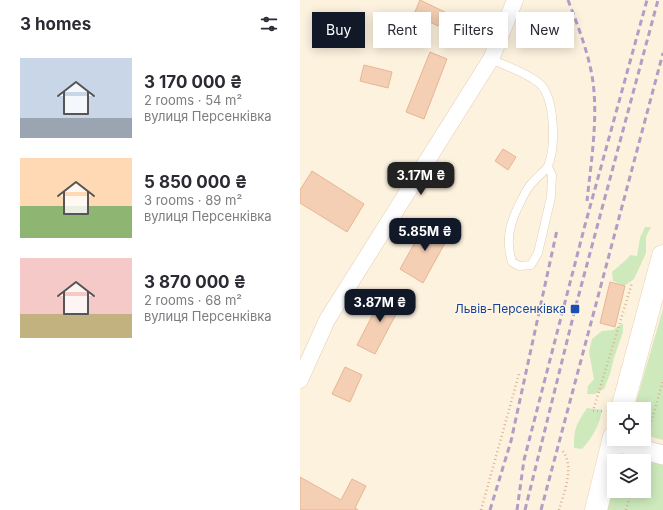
<!DOCTYPE html>
<html lang="en">
<head>
<meta charset="utf-8">
<style>
	:root { --surface:#fff; --page:#f2f2f3; --text:#2b2b33; --muted:#7c7c81; --accent:#111827 }
	body { margin:0; font-family:Inter,sans-serif; background:var(--page); color:var(--text); height:100vh; display:flex; flex-direction:column; font-size:15px; white-space:nowrap }
	* { box-sizing:border-box; margin:0 }
	p { font-size:13px; color:var(--muted) }
	.icon { flex:none; width:22px; height:22px; fill:none; stroke:currentColor; stroke-width:2; stroke-linecap:round; stroke-linejoin:round }
	.map { position:relative; flex:1; overflow:hidden }
	.details { display:flex; flex-direction:column; background:var(--surface); width:300px }
	.details>* { flex:none }
	.banner { position:absolute; left:12px; top:12px; width:291px; height:36px; display:flex; gap:8px }
	.controls { position:absolute; left:307px; top:402px; display:grid; gap:8px }
	.controls a { display:grid; place-items:center; width:44px; height:44px; border-radius:0px; background:var(--surface); box-shadow:0 2px 10px #0003; font-size:20px }
	.price { position:absolute; translate:-50% -34px; padding:0 9px; border-radius:8px; background:var(--accent); color:#fff; font-size:13px; line-height:26px; filter:drop-shadow(0 1px 2px #0008) }
	.price::after { content:''; position:absolute; left:50%; top:24px; width:12px; height:9px; margin-left:-6px; background:inherit; clip-path:polygon(0 0,100% 0,50% 100%) }
	.price.active { background:#222; color:#fff }
	ul { padding:0; list-style:none }
	li { display:flex; align-items:center; gap:12px; height:100px; padding:0 20px }
	li span { display:grid; place-items:center; flex:none; width:112px; height:80px; border-radius:0px; color:#555 }
	li>.icon { margin-inline-start:auto }
	span .icon { width:48px; height:48px; fill:#fffc; stroke-width:1 }
	li b { font-size:17px }
	h2 { display:flex; justify-content:space-between; align-items:center; height:48px; padding:0 20px; font-size:17px }
	.pill { padding:0 14px; border-radius:0px; background:var(--surface); box-shadow:0 2px 10px #0003; font-size:14px; line-height:36px }
	.pill.active { background:var(--accent); color:#fff }
	main { display:flex; flex:1; min-height:0 }
	.map>svg:first-child { display:block }
</style>
</head>
<body>
<main>
<section class="details">
<h2>3 homes<svg class="icon" aria-label="filters" viewBox="0 0 24 24"><path d="M4 7h16M4 17h16"/><circle cx="9" cy="7" r="2"/><circle cx="15" cy="17" r="2"/></svg></h2>
<ul>
<li><span style="background:linear-gradient(#c9d6e8 75%,#9aa5b1 0)"><svg class="icon" aria-label="home" viewBox="0 0 24 24"><path d="M3 11l9-7 9 7M6 9v11h12V9"/></svg></span><div><b>3 170 000 ₴</b><p>2 rooms · 54 m²</p><p>вулиця Персенківка</p></div></li>
<li><span style="background:linear-gradient(#ffd9b3 60%,#8fb573 0)"><svg class="icon" aria-label="home" viewBox="0 0 24 24"><path d="M3 11l9-7 9 7M6 9v11h12V9"/></svg></span><div><b>5 850 000 ₴</b><p>3 rooms · 89 m²</p><p>вулиця Персенківка</p></div></li>
<li><span style="background:linear-gradient(#f6c9c9 70%,#c2b280 0)"><svg class="icon" aria-label="home" viewBox="0 0 24 24"><path d="M3 11l9-7 9 7M6 9v11h12V9"/></svg></span><div><b>3 870 000 ₴</b><p>2 rooms · 68 m²</p><p>вулиця Персенківка</p></div></li>
</ul>
</section>
<div class="map">
<svg width="363" height="510" viewBox="0 0 363 510">
	<rect width="100%" height="100%" fill="#fdf2de"/>
	<g fill="#ceeabc">
		<path d="M345,227H351L346,237V253L334,279L324,286L313,281L312,272L327,259L330,255L337,256L340,238Z"/>
		<path d="M363,309V440L352,437L344,432V409H334Z"/>
		<path d="M323,323V332L314,358L310,374L304,389L295,394H287L288,386L294,379L289,352L292,339L302,331L313,330Z"/>
		<path d="M287,408L302,410C299,426 293,437 282,449L274,448C274,428 276,425 287,408Z"/>
		<path d="M344,462H356L363,464V510H305L314,473V491H344Z"/>
	</g>
	<g fill="#f4cfb4" stroke="#e7b594">
		<path d="M120,0L145,12L138,26L114,14Z"/>
		<path d="M130,52L147,59L124,119L106,112Z"/>
		<path d="M64,65L92,72L88,88L60,81Z"/>
		<path d="M203,149L216,157L208,170L195,161Z"/>
		<path d="M12,171L64,204L47,232L0,203V190Z"/>
		<path d="M127,221L150,234L123,283L100,269Z"/>
		<path d="M310,282L325,286L315,327L300,323Z"/>
		<path d="M85,291L103,301L75,354L57,345Z"/>
		<path d="M45,367L62,375L50,402L32,394Z"/>
		<path d="M0,477L41,500L52,479L66,486L55,508L58,510H0Z"/>
	</g>
	<g fill="none" stroke-linecap="round" stroke-linejoin="round">
		<g stroke="#e1cdba" stroke-width="9">
			<path id="service" d="M191,59C205,66 228,73 240,84C255,98 256,147 248,166C247,169 235,179 232,183C227,188 224,195 221,201C210,222 205,239 212,262L219,266L231,265L238,253L251,197L252,175L248,167"/>
		</g>
		<g stroke="#e1cdba" stroke-width="17">
			<path id="minor" d="M0,380L27,320L191,59L215,0"/>
		</g>
		<g stroke="#e1cdba" stroke-width="20">
			<path id="tertiary" d="M313,441L363,455"/>
		</g>
		<g stroke="#e8d0b9" stroke-width="23">
			<g id="secondary">
				<path d="M322,409L363,256"/>
				<path d="M296,510L314,437"/>
			</g>
		</g>
		<g stroke="#d8b298" stroke-width="2.5" stroke-dasharray="1 3" stroke-linecap="butt">
			<path d="M302,411H293L332,283"/>
			<path d="M348,433L363,381"/>
			<path d="M181,510L219,374"/>
			<path d="M259,510C264,492 276,465 261,449"/>
			<path d="M326,510L331,491"/>
		</g>
		<use href="#service" stroke="#fff" stroke-width="8"/>
		<use href="#minor" stroke="#fff" stroke-width="16"/>
		<use href="#tertiary" stroke="#fff" stroke-width="19"/>
		<use href="#secondary" stroke="#fff" stroke-width="22"/>
		<g stroke="#b49dc5" stroke-width="3" stroke-dasharray="6 4" stroke-linecap="butt">
			<path d="M268,0C278,26 289,54 293,82C298,120 291,163 287,201"/>
			<path d="M190,510L211,441L257,230"/>
			<path d="M217,510L224,460L285,225L347,0"/>
			<path d="M225,510L275,309L358,0"/>
			<path d="M241,510L363,53"/>
		</g>
	</g>
	<rect fill="#1a4fb4" stroke="#fff5e5" stroke-width="1.5" x="270" y="304" width="10" height="10" rx="2"/>
	<g text-anchor="middle" stroke-width="3" stroke-linejoin="round" paint-order="stroke">
		<g font-size="12" fill="#164399" stroke="#fff5e5" text-anchor="end">
			<text x="266" y="313">Львів-Персенківка</text>
		</g>
	</g>
</svg>
<div class="controls">
<a><svg class="icon" aria-label="locate" viewBox="0 0 24 24"><circle cx="12" cy="12" r="6"/><path d="M12 2v4M12 18v4M2 12h4M18 12h4"/></svg></a>
<a><svg class="icon" aria-label="layers" viewBox="0 0 24 24"><path d="M12 4l9 5-9 5-9-5zM3 14l9 5 9-5"/></svg></a>
</div>
<b class="price active" style="left:121px;top:196px">3.17M ₴</b>
<b class="price" style="left:125px;top:252px">5.85M ₴</b>
<b class="price" style="left:80px;top:323px">3.87M ₴</b>
<div class="banner">
<a class="pill active">Buy</a>
<a class="pill">Rent</a>
<a class="pill">Filters</a>
<a class="pill">New</a>
</div>
</div>
</main>
</body>
</html>
